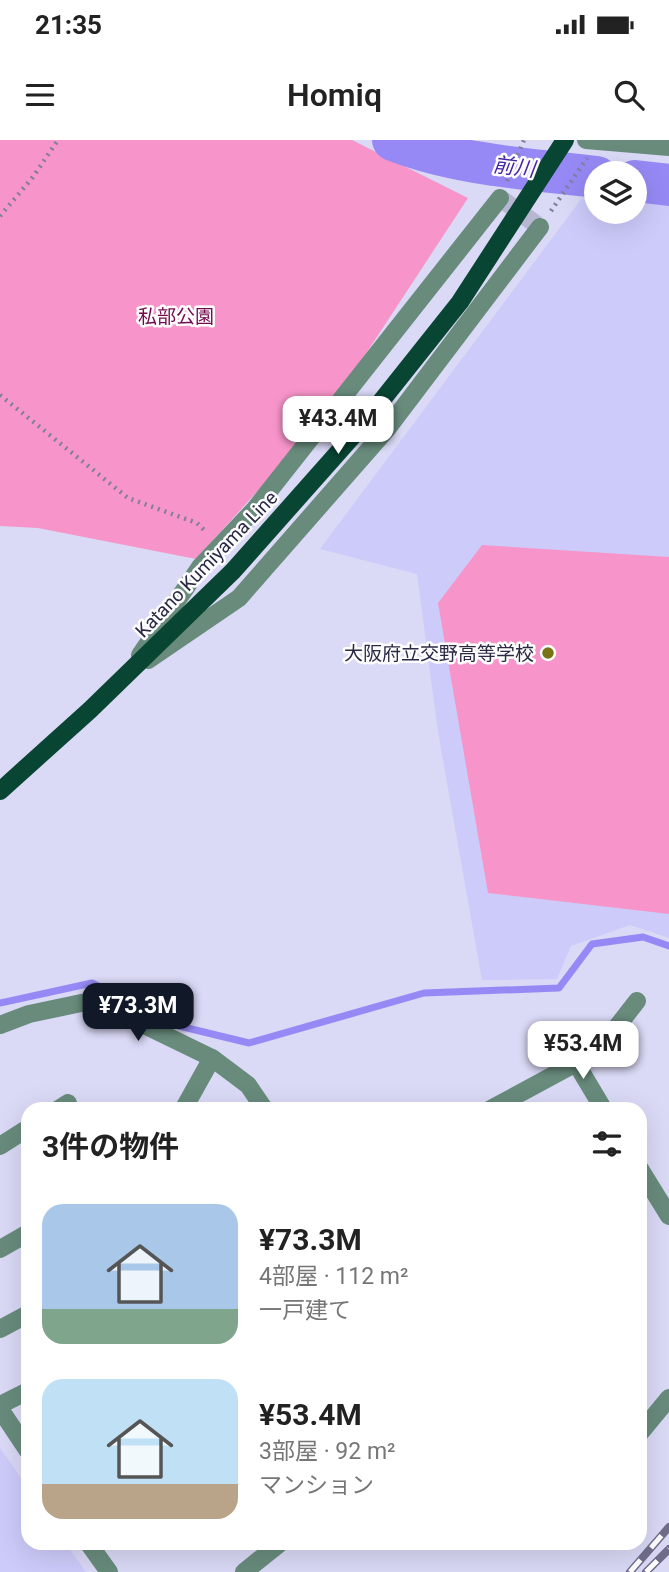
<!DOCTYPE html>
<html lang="ja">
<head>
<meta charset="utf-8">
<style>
	:root { --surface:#fff; --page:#f6f6f6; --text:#222; --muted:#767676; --accent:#111827 }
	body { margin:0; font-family:Roboto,"Noto Sans JP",sans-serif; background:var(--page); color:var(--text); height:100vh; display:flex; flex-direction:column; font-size:26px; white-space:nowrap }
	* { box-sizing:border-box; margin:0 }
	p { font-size:23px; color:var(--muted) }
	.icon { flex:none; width:38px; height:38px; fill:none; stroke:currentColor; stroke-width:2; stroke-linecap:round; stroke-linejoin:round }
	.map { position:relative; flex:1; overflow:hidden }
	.sheet { position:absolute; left:21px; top:962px; width:626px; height:448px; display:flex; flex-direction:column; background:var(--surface); border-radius:21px; box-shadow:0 7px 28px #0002 }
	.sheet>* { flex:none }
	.controls { position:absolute; left:584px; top:21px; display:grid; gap:14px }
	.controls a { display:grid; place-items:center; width:63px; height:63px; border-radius:50%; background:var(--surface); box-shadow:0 7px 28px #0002; font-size:35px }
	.price { position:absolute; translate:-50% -60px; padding:0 16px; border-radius:14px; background:#fff; color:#222; font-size:23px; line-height:46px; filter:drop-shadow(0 2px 4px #0008) }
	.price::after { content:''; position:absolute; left:50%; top:42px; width:21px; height:16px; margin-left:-10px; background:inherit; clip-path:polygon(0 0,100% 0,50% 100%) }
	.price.active { background:var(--accent); color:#fff }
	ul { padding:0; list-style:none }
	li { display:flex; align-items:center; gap:21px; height:175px; padding:0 21px }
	li span { display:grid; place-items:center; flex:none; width:196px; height:140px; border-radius:21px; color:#555 }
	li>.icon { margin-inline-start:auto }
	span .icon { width:84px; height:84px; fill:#fffc; stroke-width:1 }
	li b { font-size:30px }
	h2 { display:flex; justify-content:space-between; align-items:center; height:84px; padding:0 21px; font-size:30px }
	.status { display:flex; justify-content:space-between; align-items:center; height:49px; padding:0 35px; background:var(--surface); direction:ltr }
	.status svg { height:19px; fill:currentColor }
	header { display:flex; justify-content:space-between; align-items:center; height:91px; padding:0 21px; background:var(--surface); font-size:32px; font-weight:600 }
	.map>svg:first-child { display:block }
</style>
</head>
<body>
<div class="status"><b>21:35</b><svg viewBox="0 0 49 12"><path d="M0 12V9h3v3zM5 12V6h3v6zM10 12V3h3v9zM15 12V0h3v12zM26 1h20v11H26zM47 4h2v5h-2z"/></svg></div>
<header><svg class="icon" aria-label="menu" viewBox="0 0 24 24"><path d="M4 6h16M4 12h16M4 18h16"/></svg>Homiq<svg class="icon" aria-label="search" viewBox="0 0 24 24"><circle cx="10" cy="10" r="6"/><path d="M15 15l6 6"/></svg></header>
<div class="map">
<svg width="669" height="1432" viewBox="0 0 669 1432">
	<rect width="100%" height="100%" fill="#dad9f6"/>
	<g fill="#cdcbfa">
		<path d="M588,50L597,51V72H635V56L669,60V798L630,785L571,806L557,839L482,840L438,592L417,434L320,409Z"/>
		<path d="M0,1308L28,1348V1404H66L86,1432H0Z"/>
	</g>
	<g fill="#f795ca">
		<path d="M0,0H352L468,58L348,241L273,334L196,419L38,388L0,386Z"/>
		<path d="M482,405L669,417V774L488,753L438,463Z"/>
	</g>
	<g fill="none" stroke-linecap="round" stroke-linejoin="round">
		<path stroke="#9689f5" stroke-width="7" d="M0,863L92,843L179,886L249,903L424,853L559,848L592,804L643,797L669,806"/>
		<g stroke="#9689f5" stroke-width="42">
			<path d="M393,0C456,25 529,29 597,37"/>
			<path d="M635,41L669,45"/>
		</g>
		<path stroke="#b7b6d3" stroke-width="18" stroke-dasharray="18 9" stroke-linecap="butt" d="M500,58L540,87"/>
		<g stroke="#807e9b" stroke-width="4.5" stroke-dasharray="2 5" stroke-linecap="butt">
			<path d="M507,41L524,0"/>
			<path d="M551,71L587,18"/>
			<path d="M0,76L33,37L58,0"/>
			<path d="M0,255L128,358L197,383L206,392"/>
		</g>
		<g stroke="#688b7c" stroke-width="18">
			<path d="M586,0L669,7"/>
			<path d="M140,515L200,427L254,370L500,58"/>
			<path d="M148,520L239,458L387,289L540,87"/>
			<path d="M0,885L29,874L86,862L109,868L212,918L248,945L265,970"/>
			<path d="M576,923L604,970"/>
			<path d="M57,970L68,963"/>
			<path d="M183,970L212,918"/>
			<path d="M489,970L576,923L616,888L637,861"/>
			<path d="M0,1006L28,988"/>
			<path d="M640,1029L669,1076"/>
			<path d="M0,1109L28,1093"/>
			<path d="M0,1189L28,1174"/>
			<path d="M0,1265L28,1251"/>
			<path d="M0,1269L28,1311"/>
			<path d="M640,1293L669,1258"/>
			<path d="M89,1404L109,1432"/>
			<path d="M244,1432L279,1404"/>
		</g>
		<path stroke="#084532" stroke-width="18" d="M0,651L90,570L233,431L359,289L460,162L565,0"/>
		<g stroke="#6f6d8a" stroke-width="8">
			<g id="rail">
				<path d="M630,1432L669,1387"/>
				<path d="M646,1432L669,1409"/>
			</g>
		</g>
		<use href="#rail" stroke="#fdfdfd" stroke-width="5" stroke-dasharray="16" stroke-linecap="butt"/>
	</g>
	<circle fill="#777316" stroke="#fdfdfd" stroke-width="2.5" cx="548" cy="513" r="7"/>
	<g text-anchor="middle" stroke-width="5" stroke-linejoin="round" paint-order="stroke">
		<g font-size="19" fill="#720a4f" stroke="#fdfdfd">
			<text x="176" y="183">私部公園</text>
		</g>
		<g font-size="19" fill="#2b2945" stroke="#fdfdfd">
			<text transform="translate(206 424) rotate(-46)" y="7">Katano Kumiyama Line</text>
		</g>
		<g font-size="19" fill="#2b2945" stroke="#fdfdfd" text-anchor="end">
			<text x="534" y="520">大阪府立交野高等学校</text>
		</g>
		<g font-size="21" font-style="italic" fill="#4826a3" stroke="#fdfdfd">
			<text transform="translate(514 27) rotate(7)" y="7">前川</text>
		</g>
	</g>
</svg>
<div class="controls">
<a><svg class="icon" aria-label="layers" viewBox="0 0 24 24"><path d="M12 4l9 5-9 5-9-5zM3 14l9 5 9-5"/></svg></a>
</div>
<b class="price" style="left:338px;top:316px">¥43.4M</b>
<b class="price active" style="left:138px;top:903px">¥73.3M</b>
<b class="price" style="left:583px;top:941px">¥53.4M</b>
<section class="sheet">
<h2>3件の物件<svg class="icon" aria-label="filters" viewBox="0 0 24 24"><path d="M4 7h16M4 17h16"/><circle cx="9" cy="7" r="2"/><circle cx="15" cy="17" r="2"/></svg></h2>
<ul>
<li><span style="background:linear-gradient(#a9c7e8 75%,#7fa58c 0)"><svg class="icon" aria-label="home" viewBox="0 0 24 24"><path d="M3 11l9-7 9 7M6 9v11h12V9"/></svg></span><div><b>¥73.3M</b><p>4部屋 · 112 m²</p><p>一戸建て</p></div></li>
<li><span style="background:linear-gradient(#bfe0f5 75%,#b9a48a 0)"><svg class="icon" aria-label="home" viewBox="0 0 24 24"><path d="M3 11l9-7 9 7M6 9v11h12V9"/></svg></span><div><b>¥53.4M</b><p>3部屋 · 92 m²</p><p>マンション</p></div></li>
</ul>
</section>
</div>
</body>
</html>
